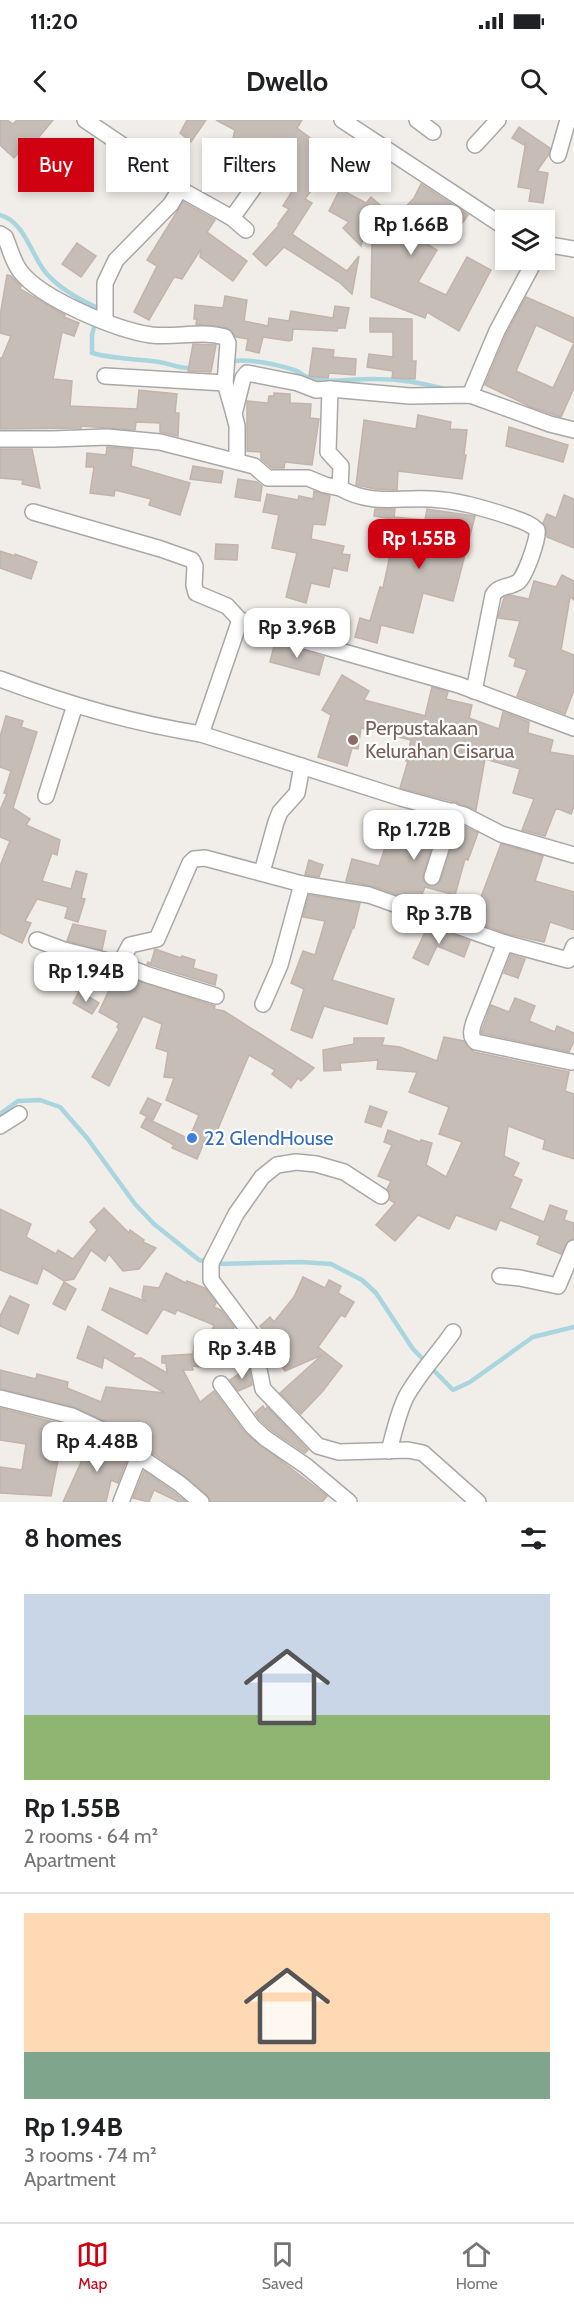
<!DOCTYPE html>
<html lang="en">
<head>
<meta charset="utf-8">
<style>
	:root { --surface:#fff; --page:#f6f6f6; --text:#202124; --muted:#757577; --line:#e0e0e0; --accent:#d00211 }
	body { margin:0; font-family:Cabin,sans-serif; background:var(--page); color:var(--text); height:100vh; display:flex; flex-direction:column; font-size:22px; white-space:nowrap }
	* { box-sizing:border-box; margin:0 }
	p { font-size:20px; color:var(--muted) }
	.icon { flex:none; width:33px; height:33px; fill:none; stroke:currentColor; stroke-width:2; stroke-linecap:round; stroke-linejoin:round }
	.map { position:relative; height:1382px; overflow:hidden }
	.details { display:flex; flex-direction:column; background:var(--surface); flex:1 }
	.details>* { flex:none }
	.guide { position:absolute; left:18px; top:18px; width:538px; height:54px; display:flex; gap:12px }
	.fabs { position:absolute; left:495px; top:90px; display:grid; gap:12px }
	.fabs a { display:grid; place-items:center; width:60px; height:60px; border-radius:0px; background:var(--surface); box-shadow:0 3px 9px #0003; font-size:30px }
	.price { position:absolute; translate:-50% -51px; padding:0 14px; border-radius:12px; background:#fff; color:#222; font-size:20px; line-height:39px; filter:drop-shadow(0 2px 3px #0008) }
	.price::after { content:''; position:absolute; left:50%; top:36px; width:18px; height:14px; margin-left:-9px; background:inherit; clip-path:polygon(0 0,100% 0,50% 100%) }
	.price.active { background:var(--accent); color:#fff }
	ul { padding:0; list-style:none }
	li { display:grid; align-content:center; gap:12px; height:318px; padding:0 24px }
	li+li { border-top:2px solid var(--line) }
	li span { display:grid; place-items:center; height:186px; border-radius:0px; color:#555 }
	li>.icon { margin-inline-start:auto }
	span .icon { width:108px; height:108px; fill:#fffc; stroke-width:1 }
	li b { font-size:26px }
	h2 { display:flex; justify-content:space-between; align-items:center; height:72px; padding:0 24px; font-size:26px }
	.pill { padding:0 21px; border-radius:0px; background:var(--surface); box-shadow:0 3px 9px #0003; font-size:21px; line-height:54px }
	.pill.active { background:var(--accent); color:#fff }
	.status { display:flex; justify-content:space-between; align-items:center; height:42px; padding:0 30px; background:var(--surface); direction:ltr }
	.status svg { height:16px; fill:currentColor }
	header { display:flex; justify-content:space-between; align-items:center; height:78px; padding:0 24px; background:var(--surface); font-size:27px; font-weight:700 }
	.dock { display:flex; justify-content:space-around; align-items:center; height:84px; border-top:2px solid var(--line); background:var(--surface); font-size:16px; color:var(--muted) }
	.dock a { display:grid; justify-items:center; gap:3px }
	.dock .active { color:var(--accent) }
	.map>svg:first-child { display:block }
</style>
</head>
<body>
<div class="status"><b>11:20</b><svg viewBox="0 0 49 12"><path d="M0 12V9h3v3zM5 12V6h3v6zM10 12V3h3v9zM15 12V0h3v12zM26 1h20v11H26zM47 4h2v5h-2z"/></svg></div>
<header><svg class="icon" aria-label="back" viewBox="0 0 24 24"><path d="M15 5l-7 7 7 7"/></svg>Dwello<svg class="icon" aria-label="search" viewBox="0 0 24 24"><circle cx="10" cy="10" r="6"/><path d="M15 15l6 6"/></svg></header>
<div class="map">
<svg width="574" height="1382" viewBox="0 0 574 1382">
	<rect width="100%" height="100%" fill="#f1ede8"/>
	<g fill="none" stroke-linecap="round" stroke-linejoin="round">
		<g stroke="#a9d6de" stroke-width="4.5">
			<path d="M0,95C25,102 31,135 46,153C59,168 80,180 98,188L97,191"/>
			<path d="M96,199L92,215V233C117,240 135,238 159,242C171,244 180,249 192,248"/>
			<path d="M230,242C244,237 279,245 294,250C300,252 305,257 310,258C330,264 355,258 376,259C398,259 423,263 445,269"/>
			<path d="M0,994L18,981L40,980L60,987L87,1018L135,1084L154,1104L199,1140L217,1144L301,1142L331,1144L362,1160L376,1173L413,1229L453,1270L470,1262L533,1217L574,1207"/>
		</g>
	</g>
	<g fill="#c6bdb7" stroke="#c3b3aa" stroke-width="1.5" fill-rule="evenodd">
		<path d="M0,0H7L13,4L17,0H53L34,23L30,20L14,38L0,25Z"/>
		<path d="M187,0H206L191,22L180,13Z"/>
		<path d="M216,0H302L297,8L336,37L305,79L312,83L292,114L347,151L359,136L352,174L339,162L284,127L266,146L253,134L279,105L278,104L289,89L283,86L294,68L275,55L282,42L278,34L274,32L264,36L245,63L232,55L249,29L233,18L235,10Z"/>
		<path d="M519,7L550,28L549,34L537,51L548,53L543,83L529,81L531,69L518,67L526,22L524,25L512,18Z"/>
		<path d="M421,64L468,95L457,111L428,92L427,94L423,92L405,111L437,130L418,162L446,175L467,137L491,150L459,211L427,192L425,198L371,177L372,119L363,118L361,126L343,108L349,102L329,91L340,69L366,83L371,77L395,98L414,78Z"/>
		<path d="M183,82L215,100L207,112L247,141L233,161L200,137L201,129L182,159L174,157L149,200L134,192L157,146L147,140Z"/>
		<path d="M77,123L96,136L81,157L62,144Z"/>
		<path d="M7,155L11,156L21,166L20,169L65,195L64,197L79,203L74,216L62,212L53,259L72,261L70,286L137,289L139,270L177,274L175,293H179L178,316L160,312V303L136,302L135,310L81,306V308L0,309V238H2L11,216L0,213V196Z"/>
		<path d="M225,176L247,180L244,201L268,206L269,198L289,201L291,191L333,198L335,186L349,188L345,208H338L337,211L293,209L292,220L289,221L263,217L259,233L246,230L248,219L236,217L227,208L196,204L197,199H194L195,185L223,188Z"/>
		<path d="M526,177L574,198V268L561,297L531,287L485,265L506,215ZM536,205L574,223L553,268L516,251Z"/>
		<path d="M370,198L412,199V241H416L415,259L392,258L393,251L367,247L369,234L393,237V212H370Z"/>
		<path d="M193,224L216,225L211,252L188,251Z"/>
		<path d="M313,228L334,230L333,237L356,239L355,255L329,253L328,258L309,256Z"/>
		<path d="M274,273L290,274V283L311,284L310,298L319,299L312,345L285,342L284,348H272L261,339V332L247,331V281L268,283L269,276H274Z"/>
		<path d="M418,295L451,302L450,309L467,310L464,335H466L462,359L398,351L397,370L375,369L356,365L364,300L416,309Z"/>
		<path d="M509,307L568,325L563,342L506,326Z"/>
		<path d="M107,327L133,329L131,346L190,363L180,395L149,385L151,379L115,370L114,376L90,373L94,347H86L87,333L106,335Z"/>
		<path d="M0,329H32L40,368L22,364L23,360L0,358Z"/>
		<path d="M193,346L223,351L221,363L190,359Z"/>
		<path d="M238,359L257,362L262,366L260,381L235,377Z"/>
		<path d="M314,371L330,376L325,405L313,404L311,419L344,426L342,434L350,435L347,451L333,448L329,467L311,463L306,483L286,477L297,433L272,428L279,395L263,392L267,374L298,380L299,376L313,379Z"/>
		<path d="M564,375L574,379V428L547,417L546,406L543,403L547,394L556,398Z"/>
		<path d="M375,389H395L394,397L425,400L427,389L475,396L453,481L423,473L413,513L381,505L377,523L355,517L360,498L370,501L380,467L383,468L390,435L414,439L418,414L389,411L391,399L374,396Z"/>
		<path d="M216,424L238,425L237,440L215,439Z"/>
		<path d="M0,431L15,436V434L37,442L31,459L0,448Z"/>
		<path d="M562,455L574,461V480L570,477L561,530L574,535V570L565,594L517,576L527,550L514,546L516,539L509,536L520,501L498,498L504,478L510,475L529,479L534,461L556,467Z"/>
		<path d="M275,522L324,537L319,555L270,542Z"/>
		<path d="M342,555L369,571L364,580L422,595L425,596L432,567L448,572L446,579L472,585L469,598L499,609L503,592L529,602L528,613L553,620L550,632L574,636V686L571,694L556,688L545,716L522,710L534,679L513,673L520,649L485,639L476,690L455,682L400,668L408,641H406L411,620L361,608L358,629L352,628L347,646L318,637L331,595L322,590Z"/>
		<path d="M6,596L23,601L21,607L37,612L13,688L30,699L26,705L60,720L57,735L52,733L42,761L71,769L76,751L87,754L81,778L85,779L78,802L65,798L68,787L37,779L25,801L31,803L22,823L0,813V746L10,721L0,717V690L7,674L4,673L11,651L0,647V617Z"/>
		<path d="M421,693L440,699L423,755V760L429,766H435L441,760L459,704L478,713L468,740L465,739L455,775L425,767L419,782L372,766L346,761L352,739L379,746L392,706L414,714Z"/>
		<path d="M501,724L543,736L535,761L574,772V810L550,802L544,822L508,814L472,801Z"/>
		<path d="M309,740L323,745L319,757L305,755Z"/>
		<path d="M309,775L360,783L354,808L353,807L332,860L394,879L387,904L324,886L312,918L291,910L304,869L291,863L303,831L315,835L325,801L303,797Z"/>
		<path d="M73,804L106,811L102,830L67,821Z"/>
		<path d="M428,806L470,821L464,837L437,826L428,845L413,838Z"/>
		<path d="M155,829L181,838L182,836L195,840L193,848L217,855L215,865L147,844L148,842L151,843Z"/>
		<path d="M511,835L525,839L518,858L504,853Z"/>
		<path d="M56,837L87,846L76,871L48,855Z"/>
		<path d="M112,852L215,886L214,889L224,891L314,948L301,961L298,958L291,968L272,954L275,950L249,935L212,1023L205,1020L197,1039L172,1028L174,1025L141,1007L146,998L189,1019L199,995L166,980L174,958L164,957L168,932L156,928L162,904L143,896L109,966L92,957L119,909L117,907L119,903L99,892L113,861L109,859Z"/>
		<path d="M79,871L99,883L92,894L73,883Z"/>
		<path d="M515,878L535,886L529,901L555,912L557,906L574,913V921L569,932L481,913L491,885L509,892Z"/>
		<path d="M444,917L464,921L474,932L569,952L565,971L574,974V1039L543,1029L545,1020L508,1006L504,1036L519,1043L513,1056L522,1060L510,1088L544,1102L550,1085L567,1091L564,1100L574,1103V1118L568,1121L561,1134L537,1124L540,1116L500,1100L496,1110L456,1095L449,1109L418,1095L395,1121L376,1105L395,1083L390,1080V1072L387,1069L391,1061L378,1056L392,1025L384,1022L388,1010L420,1022L421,1020L432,1023L426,1045L446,1057L462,1022L439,1014L449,987L409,972L417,952L377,949L378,940L340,943L341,950L324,951L323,930L354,924V918H384L382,925L400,927L437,941Z"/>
		<path d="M148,978L161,984L153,1000L140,993Z"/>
		<path d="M370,986L387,992L381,1007L365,1002Z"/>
		<path d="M104,1088L129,1113L130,1110L144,1120L143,1122L156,1128L139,1149L123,1151L109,1134L105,1141L91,1130L74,1159L64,1161L43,1148L37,1164L0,1150V1089L31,1104L26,1117L56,1134L58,1130L73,1139L97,1110L90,1102Z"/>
		<path d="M166,1153L186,1163L187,1161L205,1168L216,1183L214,1187L221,1190L234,1207L229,1219L220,1216L217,1243L203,1241V1247L192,1246L193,1250H183L200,1282L214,1271L245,1313L327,1376L322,1382H211L207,1375L186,1357L150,1331L147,1325L138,1316L74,1287L0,1269V1250L36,1259L37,1254L68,1262L67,1268L101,1282L106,1267L165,1273L104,1237L102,1248L77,1238L88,1206L135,1234L132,1238H141L167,1253L166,1243H162V1236L193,1234L194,1226H205L214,1205L177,1190L175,1194L163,1189L147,1214L102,1190L110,1168L145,1181L142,1177L144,1166L159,1168Z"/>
		<path d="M303,1157L325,1168L329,1160L341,1166L338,1173L354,1182L345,1197L341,1195L318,1227L342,1246L322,1272L301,1294L280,1273L322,1235L285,1251L268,1226L273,1221L260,1206L270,1197L274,1202L294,1177Z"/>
		<path d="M64,1162L76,1169L65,1190L53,1184Z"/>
		<path d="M10,1176L29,1185L18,1214L0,1206V1196Z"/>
		<path d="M249,1247L252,1265L238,1271L230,1260Z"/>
		<path d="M263,1286L265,1290L267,1287L308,1330L305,1333L271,1310L259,1299L255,1293Z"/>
		<path d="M0,1288L69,1306L68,1316L63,1315L51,1376L0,1373V1347L22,1350L26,1324L0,1320Z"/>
		<path d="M93,1316L129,1334L118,1363L111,1360L106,1382H63Z"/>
		<path d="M144,1351L174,1372L186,1382H179L154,1370L149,1382L133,1378Z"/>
	</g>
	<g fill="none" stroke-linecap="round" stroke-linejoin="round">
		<g stroke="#a8a8a8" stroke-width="18">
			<g id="street">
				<path d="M85,0L174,60L180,69L171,84L116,140L105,163V200"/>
				<path d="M342,0L506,108"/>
				<path d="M417,0L433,12"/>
				<path d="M475,25L498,0"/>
				<path d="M558,35L568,0"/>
				<path d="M180,69L232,98L272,42"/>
				<path d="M232,98L246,110"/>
				<path d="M0,114L5,117C10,128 12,140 20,151C41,179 117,210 151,215C176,218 200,210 225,217L228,223L225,263L234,294"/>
				<path d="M544,124L574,129"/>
				<path d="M105,256L225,263"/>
				<path d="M330,269L328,332L341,346L340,368C372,386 396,377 431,379C457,380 483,388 508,396C518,400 529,402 537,410C539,418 525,457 518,462C509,468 499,465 493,475L474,571"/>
				<path d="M470,275L497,211L535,140"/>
				<path d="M0,319H53L107,317L160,322L254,346L268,358H308L325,365L340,368"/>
				<path d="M237,341V306L234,294L243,258L247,253L298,263L316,270L330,269L410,276L470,275L550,304L574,310"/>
				<path d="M33,392L161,429L192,440L195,446L194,465L196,473L227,486L240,500"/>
				<path d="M0,559C66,584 131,603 201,614L240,500L291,517L459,565L574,608"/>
				<path d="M201,614L401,678L464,695L501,714L574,735"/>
				<path d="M46,676L75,585"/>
				<path d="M262,752L276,702L280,692L297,673L302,646"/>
				<path d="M432,757L453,691"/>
				<path d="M37,820L64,830L120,844L130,825L157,819L190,743L194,739L205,738L302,764L369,775L505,823L568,840L574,826"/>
				<path d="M505,823L474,902C472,909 469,916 476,922L571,942"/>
				<path d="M120,844L148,855L216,876"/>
				<path d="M263,884L280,845L302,764"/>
				<path d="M0,1006L19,994"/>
				<path d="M381,1076L344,1052L316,1044L296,1042L277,1045L262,1057L236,1094L211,1143V1160L252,1215L263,1269L318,1326L339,1332L408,1330L423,1333L478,1382"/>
				<path d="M500,1156L520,1158L558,1166L574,1128"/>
				<path d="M221,1264L252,1306L265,1318L306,1346L349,1382"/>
				<path d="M0,1278L72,1296L134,1325L140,1331L139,1336L121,1382"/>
				<path d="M389,1331C394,1313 398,1293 406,1277C419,1253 438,1234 453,1212"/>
				<path d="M139,1336L180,1364L201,1382"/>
			</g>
		</g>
		<use href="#street" stroke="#fff" stroke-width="15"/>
	</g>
	<circle fill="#8d6e63" stroke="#fff" stroke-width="2" cx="353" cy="620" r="6"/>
	<circle fill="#3f7fe0" stroke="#fff" stroke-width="2" cx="192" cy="1018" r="6"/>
	<g text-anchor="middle" stroke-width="4.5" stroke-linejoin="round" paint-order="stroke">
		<g font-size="20" fill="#785e54" stroke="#fff" text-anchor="start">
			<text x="365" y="615">Perpustakaan<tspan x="365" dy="23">Kelurahan Cisarua</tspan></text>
		</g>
		<g font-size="20" fill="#366cbe" stroke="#fff" text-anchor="start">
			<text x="204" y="1025">22 GlendHouse</text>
		</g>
	</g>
</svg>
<div class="fabs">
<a><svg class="icon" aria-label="layers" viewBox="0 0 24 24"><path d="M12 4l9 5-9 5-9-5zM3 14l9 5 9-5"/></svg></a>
</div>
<b class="price" style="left:411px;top:136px">Rp 1.66B</b>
<b class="price active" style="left:419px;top:450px">Rp 1.55B</b>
<b class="price" style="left:297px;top:539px">Rp 3.96B</b>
<b class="price" style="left:414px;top:741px">Rp 1.72B</b>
<b class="price" style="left:439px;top:825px">Rp 3.7B</b>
<b class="price" style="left:86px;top:883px">Rp 1.94B</b>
<b class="price" style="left:242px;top:1260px">Rp 3.4B</b>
<b class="price" style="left:97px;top:1353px">Rp 4.48B</b>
<div class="guide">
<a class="pill active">Buy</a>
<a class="pill">Rent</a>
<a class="pill">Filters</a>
<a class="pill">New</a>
</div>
</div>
<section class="details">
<h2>8 homes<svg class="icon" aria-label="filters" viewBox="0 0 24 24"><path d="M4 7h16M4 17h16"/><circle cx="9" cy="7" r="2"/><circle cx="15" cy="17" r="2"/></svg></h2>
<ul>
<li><span style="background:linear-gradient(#c9d6e8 65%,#8fb573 0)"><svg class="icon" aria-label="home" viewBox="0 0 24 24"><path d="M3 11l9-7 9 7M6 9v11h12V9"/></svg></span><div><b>Rp 1.55B</b><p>2 rooms · 64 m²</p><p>Apartment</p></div></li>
<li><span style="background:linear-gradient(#ffd9b3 75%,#7fa58c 0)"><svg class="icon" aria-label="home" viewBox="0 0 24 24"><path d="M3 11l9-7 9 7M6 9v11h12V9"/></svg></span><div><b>Rp 1.94B</b><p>3 rooms · 74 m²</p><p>Apartment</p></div></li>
</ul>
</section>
<nav class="dock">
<a class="active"><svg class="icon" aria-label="map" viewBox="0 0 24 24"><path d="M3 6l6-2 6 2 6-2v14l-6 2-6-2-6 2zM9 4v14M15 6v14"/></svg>Map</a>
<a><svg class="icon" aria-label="saved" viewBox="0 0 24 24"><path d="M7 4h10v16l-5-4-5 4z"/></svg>Saved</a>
<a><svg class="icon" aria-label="home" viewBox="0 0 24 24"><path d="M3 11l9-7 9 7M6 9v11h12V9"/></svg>Home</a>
</nav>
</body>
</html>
